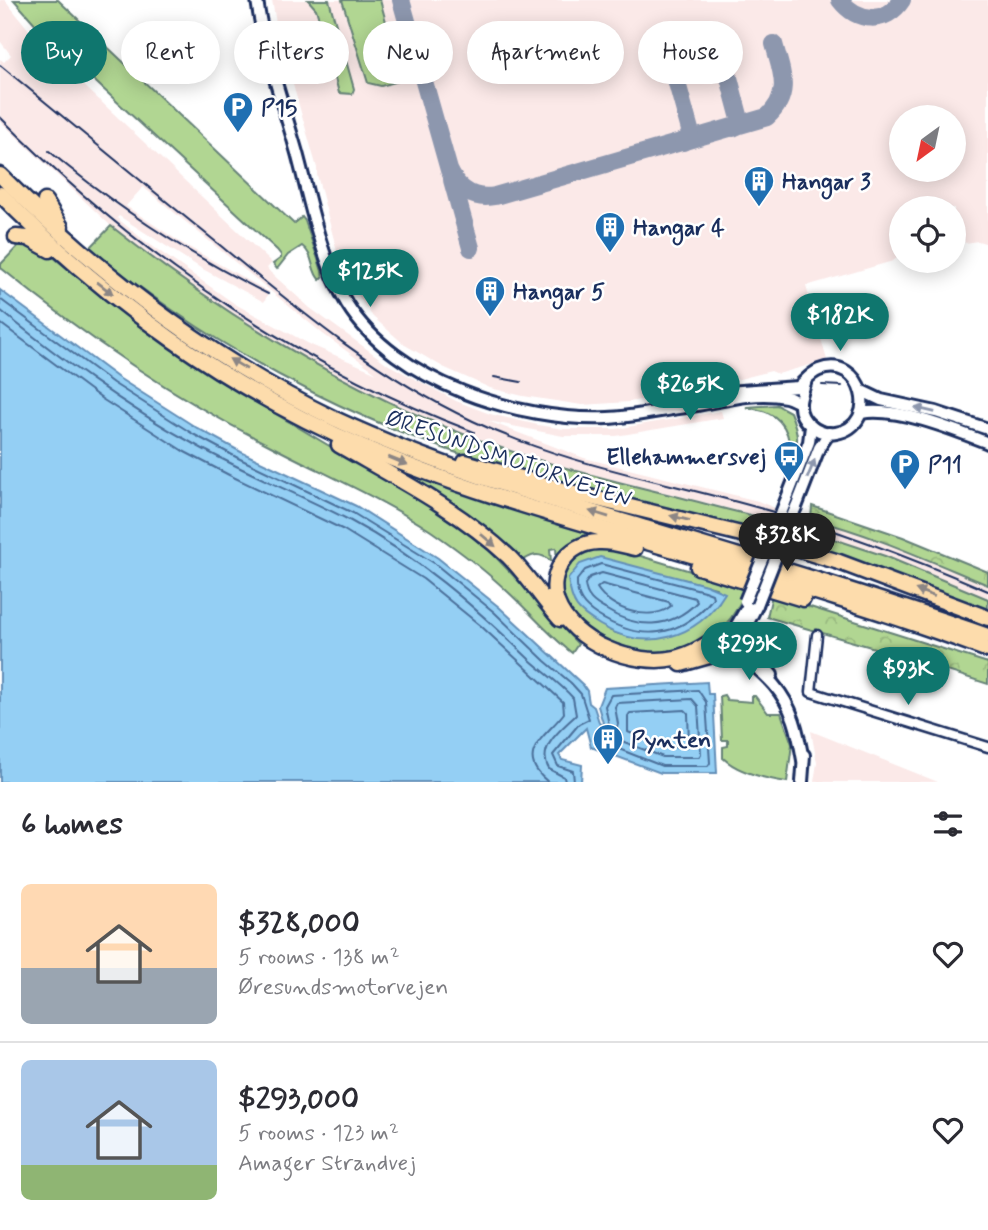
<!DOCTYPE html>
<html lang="en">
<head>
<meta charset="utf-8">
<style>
	:root { --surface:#fff; --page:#f2f2f3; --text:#2b2b33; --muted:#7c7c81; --line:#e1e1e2; --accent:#0f766e }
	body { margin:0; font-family:Mynerve,sans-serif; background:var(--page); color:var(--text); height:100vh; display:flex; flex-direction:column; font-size:26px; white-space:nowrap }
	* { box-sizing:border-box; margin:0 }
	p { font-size:23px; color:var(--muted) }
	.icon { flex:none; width:38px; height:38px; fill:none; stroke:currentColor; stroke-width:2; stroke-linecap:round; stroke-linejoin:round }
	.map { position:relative; height:782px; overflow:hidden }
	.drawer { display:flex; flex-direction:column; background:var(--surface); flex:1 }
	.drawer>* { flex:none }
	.top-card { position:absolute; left:21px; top:21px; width:947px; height:63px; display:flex; gap:14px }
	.needle { width:46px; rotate:213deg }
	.buttons { position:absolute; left:889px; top:105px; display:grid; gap:14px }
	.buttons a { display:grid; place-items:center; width:77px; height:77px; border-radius:50%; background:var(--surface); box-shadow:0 4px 18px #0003; font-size:35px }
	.price { position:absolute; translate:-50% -60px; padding:0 16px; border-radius:24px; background:var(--accent); color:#fff; font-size:23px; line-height:46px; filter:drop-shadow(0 2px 4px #0008) }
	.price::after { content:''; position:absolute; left:50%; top:42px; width:21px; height:16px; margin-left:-10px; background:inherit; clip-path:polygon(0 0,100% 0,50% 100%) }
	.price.selected { background:#222; color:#fff }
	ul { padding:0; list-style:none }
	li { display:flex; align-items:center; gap:21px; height:175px; padding:0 21px }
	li+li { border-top:2px solid var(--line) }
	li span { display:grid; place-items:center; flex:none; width:196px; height:140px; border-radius:10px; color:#555 }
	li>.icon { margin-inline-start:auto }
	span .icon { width:84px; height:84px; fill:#fffc; stroke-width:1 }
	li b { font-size:30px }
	h2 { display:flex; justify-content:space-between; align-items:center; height:84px; padding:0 21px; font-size:30px }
	.tag { padding:0 24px; border-radius:32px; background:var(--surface); box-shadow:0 4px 18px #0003; font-size:24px; line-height:63px }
	.tag.selected { background:var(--accent); color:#fff }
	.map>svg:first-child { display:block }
</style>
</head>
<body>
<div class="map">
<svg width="988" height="782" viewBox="0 0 988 782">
	<defs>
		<pattern id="forest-crowns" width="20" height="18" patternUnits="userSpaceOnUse" patternTransform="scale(1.75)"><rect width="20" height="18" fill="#b1d692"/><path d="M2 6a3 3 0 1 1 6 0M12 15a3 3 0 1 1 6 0" fill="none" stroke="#98b880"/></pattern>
	</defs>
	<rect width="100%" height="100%" fill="#fff"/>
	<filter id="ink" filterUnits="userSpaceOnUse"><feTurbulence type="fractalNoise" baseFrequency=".0143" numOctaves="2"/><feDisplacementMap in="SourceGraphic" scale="14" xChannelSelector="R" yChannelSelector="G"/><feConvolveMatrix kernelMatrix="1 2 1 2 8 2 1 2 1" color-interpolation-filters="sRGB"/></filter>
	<g filter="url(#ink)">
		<g fill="#fbe9e8" fill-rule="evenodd">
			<path d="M0,0H5L41,45L272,263L267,268L270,272L310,308L389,365L456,401L490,414L538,425L564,429H616L721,411L723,418L616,436H563L488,421L584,458L758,501L777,509L774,520L562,467L476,439L373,395L293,353L237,319L171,274L111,226L0,121V59L4,62L11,55L0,41ZM143,187L323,334L377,373L311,345L235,304L145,241L117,218L119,216L199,267L264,302L269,292L180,242L126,206Z"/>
			<path d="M272,0H988V244L978,241L965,243L957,220L954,221V208H901V255L893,261L806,286L827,360L778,374L771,371L696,390L629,402L582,405L523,396L490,388L443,367L405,345L373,317L358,295L338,255L317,175V168L277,29ZM901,117H954V170H901Z"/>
			<path d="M802,517L835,525L912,553L988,585V599L885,556L798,527Z"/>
			<path d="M811,731L938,782H814L817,763Z"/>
		</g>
		<g fill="#b1d692" stroke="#668278" stroke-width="2" fill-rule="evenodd">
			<path d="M14,0H58L294,224L302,217L305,221L322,271L323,277L320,280C310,271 315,255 302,246L288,255L277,269L273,264L281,258V255L277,250L45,35Z"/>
			<path d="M308,0H329L354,89L352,94L339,93L331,63L326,59L323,48L326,43L316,9Z"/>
			<path d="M342,0H380L402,80L381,86L368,83Z"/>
			<path d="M111,226C222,314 343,389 476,439C541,463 609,480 675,496C708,504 741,514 774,520L770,527L759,533C694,515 629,502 564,485C390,441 228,362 90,248Z"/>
			<path d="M23,241L47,252L117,309L214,377L445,515L489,550L578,644L572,653C548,634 529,611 507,591C484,569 457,549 431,531C379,497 322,473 267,444C172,396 83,335 1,268V264Z"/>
			<path d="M777,405L790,412C798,431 802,446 787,464C793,444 788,422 768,413C761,409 752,409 746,407Z"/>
			<path d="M350,447L438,484L611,540L585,533L583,538L557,564L556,548L550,549L551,561C538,551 531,555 519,563Z"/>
			<path d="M798,527L885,556L988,599V612L797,543L795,538Z"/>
			<path d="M599,548H614L747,588C734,620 722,633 690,647C602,684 503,567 599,548ZM682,579L716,588L719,602C690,634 652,648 611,631Z"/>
			<path d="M724,695L727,700L752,702V696H755L768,713H781L792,744L787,782C767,779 738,772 723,758V747L728,746V740H722L720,696Z"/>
		</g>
		<g fill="url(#forest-crowns)" stroke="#668278" stroke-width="2">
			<path d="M812,506L903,537L988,572V585C930,561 872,534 811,519Z"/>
			<path d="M772,595L988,663V684L878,649L767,617Z"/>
		</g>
		<g fill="#94cff4" stroke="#648fb8" stroke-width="2">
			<path d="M0,290L117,377L197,428L241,452L356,506L438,558L499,607L583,685L587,691L589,703L594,707L600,725L603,723L598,706L605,688L707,682L708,694H713L717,773H661L591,747L586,728L559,755L562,760L582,765L581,782H0Z"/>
			<path d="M600,557L706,585L725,593C697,639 646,653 600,625C577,611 572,606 568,579L580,564Z"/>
		</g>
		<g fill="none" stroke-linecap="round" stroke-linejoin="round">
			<g stroke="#4b6f9a" stroke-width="2">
				<path d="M0,299L113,383L193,434L238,458L353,513L434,563L494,612L545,661L571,683L581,694L589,719L579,724L553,755L558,766L573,771L574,782"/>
				<path d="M0,310C60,358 124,406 192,443C243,472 297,493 349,520C418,557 473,605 529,659C543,672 560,683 573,698L576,715C562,729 536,747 549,769L564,777L565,782"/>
				<path d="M0,323L102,399L183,451L229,475L344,530L423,579L481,626L563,702L564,713C548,735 512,754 548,782"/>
				<path d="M601,564L704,591L712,594L713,598C680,639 640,642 597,615C583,606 576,597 577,580L585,570Z"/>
				<path d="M602,573L695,598L697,602C670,630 636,629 605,609C594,603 586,597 585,584L590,577Z"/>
				<path d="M602,584L669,602L671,606C650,623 610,609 597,588Z"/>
				<path d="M698,690L706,702L710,763L708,766H662L596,740V733L605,731L609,725L605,706L611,695Z"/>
				<path d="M692,699L698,706L701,754L699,757H663L614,738L618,724L615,707L617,703Z"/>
				<path d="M685,710L688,713L689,744L687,747H665L628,732V716L630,713Z"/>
			</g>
			<g stroke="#8d97ae" stroke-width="18">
				<path d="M401,0L449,170C458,190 473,200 495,196L767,117C792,94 782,73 774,44"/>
				<path d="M840,0C857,22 886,25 902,0"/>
				<path d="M724,59L740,119L737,126L733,128"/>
				<path d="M674,72L690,130L689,137L683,142"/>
				<path d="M452,180L471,248"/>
			</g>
			<g stroke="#1b2f5e" stroke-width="13">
				<path id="street" d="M817,635L811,692L988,747"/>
			</g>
			<g stroke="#1b2f5e" stroke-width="16">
				<g id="secondary">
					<path d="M257,0C264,52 283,103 297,153C310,201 321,261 347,304C395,382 520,422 608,418C634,417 660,410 686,407C719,402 752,390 786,397C791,398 795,401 800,403"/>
					<path d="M862,391L881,400L936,412L988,429"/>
					<path d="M727,392L798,387C805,381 811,373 819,370C862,353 882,425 836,433C818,436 798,421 800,402C801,395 804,387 806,380"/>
					<path d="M861,413C896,406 955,430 988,443"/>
					<path d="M785,503L809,442L811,426"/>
					<path d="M796,507L819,448L829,433"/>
					<path d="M750,602L731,635L732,641C743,658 761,670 774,685C793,707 798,732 803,760"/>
					<path d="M725,634L738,636L772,675"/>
					<path d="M734,640L747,625L757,605"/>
					<path d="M802,782L804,755"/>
				</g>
			</g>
			<g stroke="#1b2f5e" stroke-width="19">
				<g id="highway">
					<path d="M0,175C97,272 210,359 335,419C436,466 542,497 649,529C763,563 876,597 988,636"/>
					<path d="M0,194C104,299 229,390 366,448C449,484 537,510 623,535C745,571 869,605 988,650"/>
					<path d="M45,201L61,227"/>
					<path d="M16,237L28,238L50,250"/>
					<path d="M339,445C398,479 459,510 509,557C528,576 542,599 560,619"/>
					<path d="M465,462L581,495L770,541L839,562L988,618"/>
					<path d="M635,548C623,545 611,541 598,542C568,543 547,573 557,602C572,643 635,667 675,658C693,654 708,644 722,634"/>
					<path d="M698,567L803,599"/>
					<path d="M681,664L709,656L732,641"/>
				</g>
			</g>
			<use href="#street" stroke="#fff" stroke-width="8"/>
			<use href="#secondary" stroke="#fff" stroke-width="10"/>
			<use href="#highway" stroke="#fddcac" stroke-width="14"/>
			<g stroke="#1b2f5e" stroke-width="2">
				<path d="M0,65C73,125 147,186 221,246C301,312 379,377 473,421C565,465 666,481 763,509C840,530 914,559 988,591"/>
				<path d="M0,117C135,253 294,364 474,432"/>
				<path d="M49,151C116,207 189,255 268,294"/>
				<path d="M494,377L521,382"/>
				<path d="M822,385L842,386"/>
			</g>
			<g stroke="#1b2f5e" stroke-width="16" stroke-linecap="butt">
				<g id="secondary-bridge">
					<path d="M775,529L785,503"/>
					<path d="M785,533L796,507"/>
					<path d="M745,601L768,545"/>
					<path d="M757,605L779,549"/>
				</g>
			</g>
			<use href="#secondary-bridge" stroke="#fff" stroke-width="10"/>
		</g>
		<defs><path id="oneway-solid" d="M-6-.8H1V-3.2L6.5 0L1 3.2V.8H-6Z" transform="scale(1.75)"/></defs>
		<g fill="#8c8685">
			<use href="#oneway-solid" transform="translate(105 288) rotate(38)"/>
			<use href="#oneway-solid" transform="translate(238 364) rotate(-149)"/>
			<use href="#oneway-solid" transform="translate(398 461) rotate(22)"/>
			<use href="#oneway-solid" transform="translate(599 514) rotate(-163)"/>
			<use href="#oneway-solid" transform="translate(680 518) rotate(-166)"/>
			<use href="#oneway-solid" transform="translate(488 540) rotate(40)"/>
			<use href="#oneway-solid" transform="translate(925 593) rotate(-160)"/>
		</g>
		<g fill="#8d97ae">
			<use href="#oneway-solid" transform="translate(925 410) rotate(-167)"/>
			<use href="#oneway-solid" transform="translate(811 469) rotate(-68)"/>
		</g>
	</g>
	<defs>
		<g id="parking-pin" transform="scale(1.575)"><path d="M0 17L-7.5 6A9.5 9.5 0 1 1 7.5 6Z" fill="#1f6fb2" stroke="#fff"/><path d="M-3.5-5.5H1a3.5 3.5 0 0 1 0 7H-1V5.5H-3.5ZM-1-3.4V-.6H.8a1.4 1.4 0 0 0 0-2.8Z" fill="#fff"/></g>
		<g id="building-pin" transform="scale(1.575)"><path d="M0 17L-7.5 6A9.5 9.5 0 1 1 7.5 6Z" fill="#1f6fb2" stroke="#fff"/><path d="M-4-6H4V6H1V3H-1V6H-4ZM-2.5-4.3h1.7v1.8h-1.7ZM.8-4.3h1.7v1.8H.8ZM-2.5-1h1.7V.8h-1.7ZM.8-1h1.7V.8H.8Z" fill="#fff"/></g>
		<g id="bus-pin" transform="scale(1.575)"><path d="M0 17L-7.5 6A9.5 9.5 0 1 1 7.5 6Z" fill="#1f6fb2" stroke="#fff"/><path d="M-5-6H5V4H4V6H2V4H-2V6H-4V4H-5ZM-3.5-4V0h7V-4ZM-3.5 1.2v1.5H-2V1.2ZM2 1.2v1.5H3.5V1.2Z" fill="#fff"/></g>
	</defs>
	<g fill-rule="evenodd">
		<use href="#parking-pin" x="238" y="107"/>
		<use href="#building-pin" x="759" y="181"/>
		<use href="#building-pin" x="610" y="227"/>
		<use href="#building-pin" x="490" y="291"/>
		<use href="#bus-pin" x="789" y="456"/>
		<use href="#parking-pin" x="905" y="464"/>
		<use href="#building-pin" x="608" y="739"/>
	</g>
	<g text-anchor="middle" stroke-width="5" stroke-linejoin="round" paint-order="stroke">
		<g font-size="23" font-weight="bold" fill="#1b2f5e" stroke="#fff" text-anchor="start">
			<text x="261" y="115">P15</text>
			<text x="782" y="189">Hangar 3</text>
			<text x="633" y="235">Hangar 4</text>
			<text x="513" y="299">Hangar 5</text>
			<text x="766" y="464" text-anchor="end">Ellehammersvej</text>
			<text x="928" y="472">P11</text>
			<text x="631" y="747">Pynten</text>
		</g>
		<g font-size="23" fill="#1b2f5e" stroke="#fff">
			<text transform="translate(509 458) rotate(19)" y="8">ØRESUNDSMOTORVEJEN</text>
		</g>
	</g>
</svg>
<div class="buttons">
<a><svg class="needle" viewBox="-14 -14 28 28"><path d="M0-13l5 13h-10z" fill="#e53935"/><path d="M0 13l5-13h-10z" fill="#7c7c81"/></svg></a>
<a><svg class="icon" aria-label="locate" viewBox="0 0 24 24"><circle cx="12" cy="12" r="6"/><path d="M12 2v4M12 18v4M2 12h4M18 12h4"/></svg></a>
</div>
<b class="price" style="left:370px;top:309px">$125K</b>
<b class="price" style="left:840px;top:353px">$182K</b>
<b class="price" style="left:690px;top:422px">$265K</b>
<b class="price selected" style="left:787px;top:573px">$328K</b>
<b class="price" style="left:749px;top:682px">$293K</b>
<b class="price" style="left:908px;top:707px">$93K</b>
<div class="top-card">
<a class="tag selected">Buy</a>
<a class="tag">Rent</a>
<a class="tag">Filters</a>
<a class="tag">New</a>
<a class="tag">Apartment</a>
<a class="tag">House</a>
</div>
</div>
<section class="drawer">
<h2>6 homes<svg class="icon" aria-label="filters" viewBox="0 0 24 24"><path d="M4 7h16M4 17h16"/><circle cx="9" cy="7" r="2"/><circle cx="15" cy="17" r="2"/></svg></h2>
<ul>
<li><span style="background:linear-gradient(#ffd9b3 60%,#9aa5b1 0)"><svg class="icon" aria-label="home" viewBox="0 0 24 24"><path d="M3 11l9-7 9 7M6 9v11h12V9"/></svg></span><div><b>$328,000</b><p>5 rooms · 138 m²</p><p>Øresundsmotorvejen</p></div><svg class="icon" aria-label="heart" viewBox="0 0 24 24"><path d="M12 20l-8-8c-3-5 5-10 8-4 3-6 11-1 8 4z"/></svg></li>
<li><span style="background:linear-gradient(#a9c7e8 75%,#8fb573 0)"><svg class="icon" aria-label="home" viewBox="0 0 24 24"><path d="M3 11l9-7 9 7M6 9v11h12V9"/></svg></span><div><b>$293,000</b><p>5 rooms · 123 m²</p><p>Amager Strandvej</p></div><svg class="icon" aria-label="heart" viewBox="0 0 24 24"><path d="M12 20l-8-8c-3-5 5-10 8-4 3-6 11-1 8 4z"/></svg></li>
</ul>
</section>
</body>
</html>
